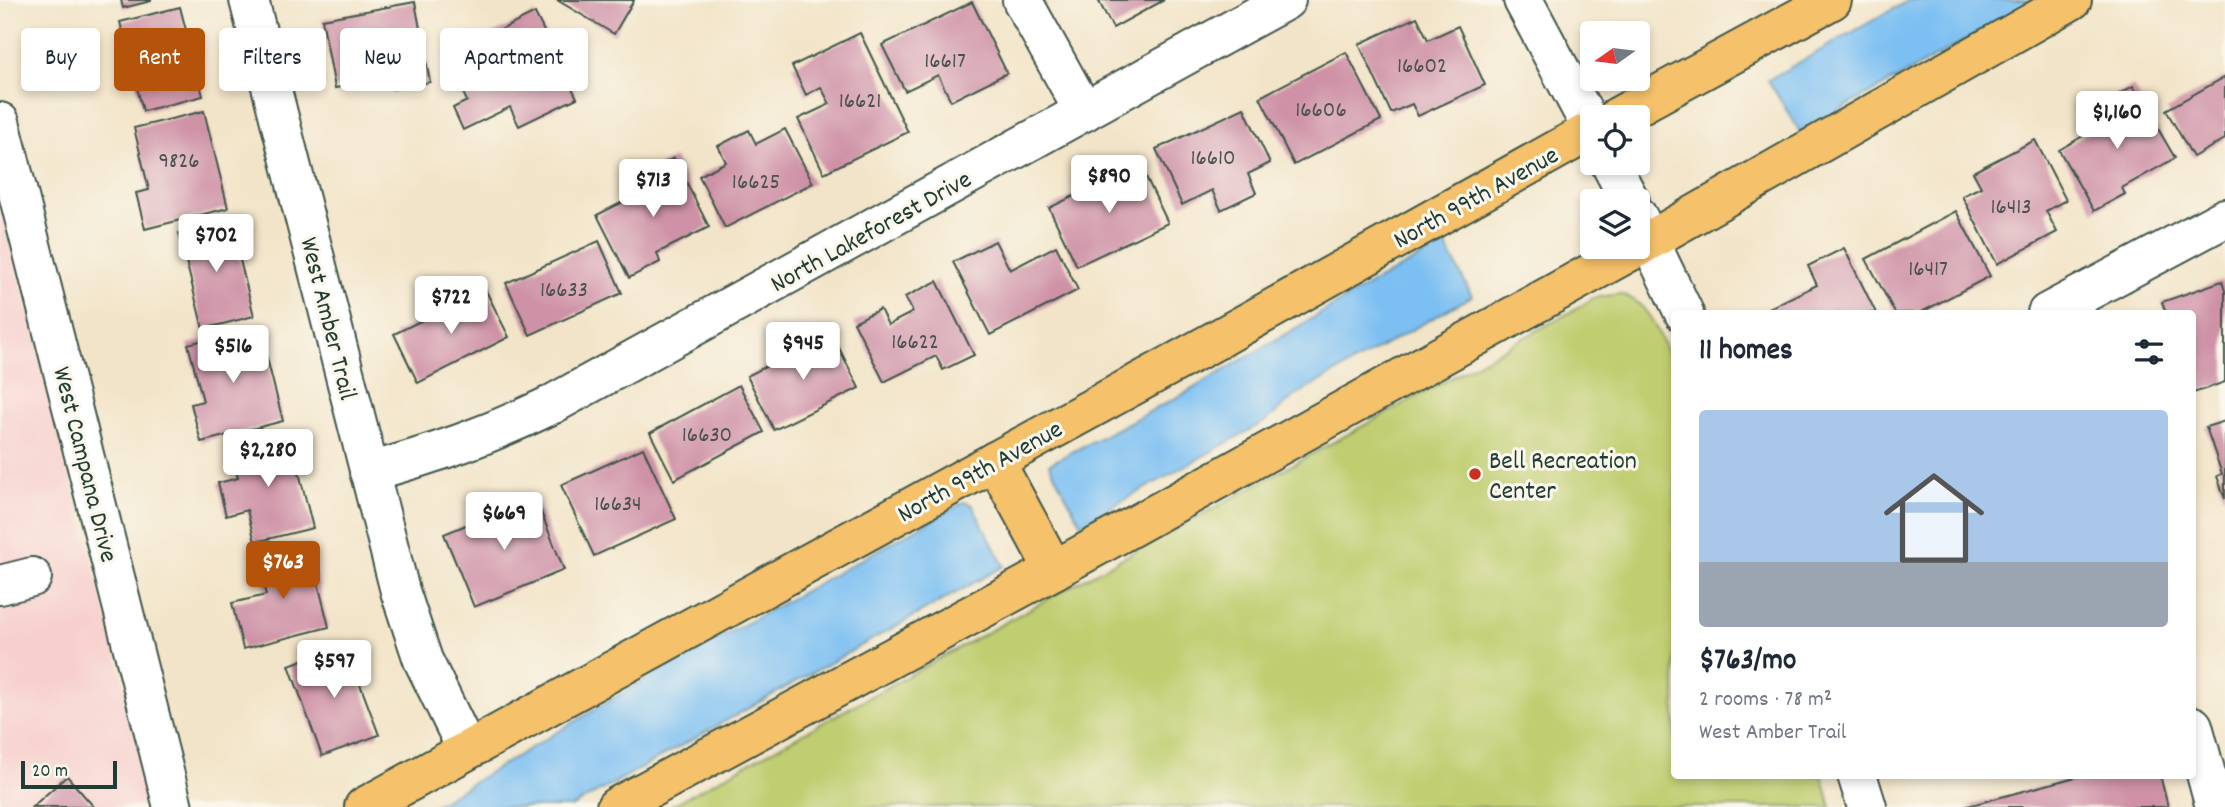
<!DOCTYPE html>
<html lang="en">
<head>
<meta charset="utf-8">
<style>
	:root { --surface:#fff; --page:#f6f6f7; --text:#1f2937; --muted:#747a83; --accent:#b45309 }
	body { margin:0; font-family:Dekko,sans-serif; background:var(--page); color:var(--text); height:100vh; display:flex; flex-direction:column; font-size:26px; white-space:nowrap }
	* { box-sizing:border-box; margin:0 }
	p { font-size:23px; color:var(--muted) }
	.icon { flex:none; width:38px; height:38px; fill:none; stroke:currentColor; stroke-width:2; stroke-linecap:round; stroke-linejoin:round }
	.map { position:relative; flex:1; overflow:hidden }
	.panel { position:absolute; left:1671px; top:310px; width:525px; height:469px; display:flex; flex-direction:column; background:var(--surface); border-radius:7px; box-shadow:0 4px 10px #0003 }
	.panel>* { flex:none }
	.guide { position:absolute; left:21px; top:28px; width:665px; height:63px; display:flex; gap:14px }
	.needle { width:46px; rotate:256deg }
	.controls { position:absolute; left:1580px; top:21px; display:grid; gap:14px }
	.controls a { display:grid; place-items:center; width:70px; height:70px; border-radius:7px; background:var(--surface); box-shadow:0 4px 10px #0003; font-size:35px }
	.scale { position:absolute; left:21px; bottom:18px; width:96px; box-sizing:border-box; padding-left:7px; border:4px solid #1f3d34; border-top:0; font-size:19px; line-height:24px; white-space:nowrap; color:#1f3d34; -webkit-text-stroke:5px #fbf7ec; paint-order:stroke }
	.price { position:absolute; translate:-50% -60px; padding:0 16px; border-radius:7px; background:#fff; color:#222; font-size:23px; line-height:46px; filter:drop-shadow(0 2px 4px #0008) }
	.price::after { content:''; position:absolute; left:50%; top:42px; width:21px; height:16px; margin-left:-10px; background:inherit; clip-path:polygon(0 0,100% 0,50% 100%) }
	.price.current { background:var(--accent); color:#fff }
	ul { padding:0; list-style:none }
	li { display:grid; align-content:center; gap:14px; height:371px; padding:0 28px }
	li span { display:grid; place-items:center; height:217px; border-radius:7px; color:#555 }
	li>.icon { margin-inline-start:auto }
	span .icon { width:126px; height:126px; fill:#fffc; stroke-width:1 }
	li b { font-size:30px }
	h2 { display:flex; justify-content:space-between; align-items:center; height:84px; padding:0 28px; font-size:30px }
	.tag { padding:0 24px; border-radius:7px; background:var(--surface); box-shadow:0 4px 10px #0003; font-size:24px; line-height:63px }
	.tag.current { background:var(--accent); color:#fff }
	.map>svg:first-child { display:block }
</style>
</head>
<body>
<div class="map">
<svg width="2225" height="807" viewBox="0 0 2225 807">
	<rect width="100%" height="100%" fill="#fbf7ec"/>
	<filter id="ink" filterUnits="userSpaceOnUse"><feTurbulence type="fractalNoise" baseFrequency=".0143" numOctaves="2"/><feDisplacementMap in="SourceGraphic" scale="14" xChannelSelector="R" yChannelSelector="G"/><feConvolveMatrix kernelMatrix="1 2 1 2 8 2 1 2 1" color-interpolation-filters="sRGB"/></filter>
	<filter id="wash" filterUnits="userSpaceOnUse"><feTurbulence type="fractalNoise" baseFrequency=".00686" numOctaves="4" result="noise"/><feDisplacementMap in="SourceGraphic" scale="28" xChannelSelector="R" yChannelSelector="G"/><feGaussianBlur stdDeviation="1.57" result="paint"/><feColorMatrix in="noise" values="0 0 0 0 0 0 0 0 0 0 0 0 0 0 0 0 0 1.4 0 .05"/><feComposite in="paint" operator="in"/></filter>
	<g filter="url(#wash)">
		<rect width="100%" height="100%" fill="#f2e4c8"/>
		<path fill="#f7d0cd" d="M0,200L155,807H0Z"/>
		<path fill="#c0cd6f" stroke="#708552" stroke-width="2" d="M1620,294C1653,302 1663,346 1675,373V775H1822L1831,807H669L1578,308L1593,298Z"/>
		<g fill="#7cbff2" stroke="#4e7e93" stroke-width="2">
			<path d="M1909,0H2039L1800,132L1768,80Z"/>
			<path d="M1445,244L1472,296L1296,395L1266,421L1081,524L1049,464L1182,395L1374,282Z"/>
			<path d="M964,502L972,505L1004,566L571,807H432L636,685Z"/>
		</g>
		<g id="blocks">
			<g fill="#ce91a6">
				<path d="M121,0H151V1L123,8Z"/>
				<path d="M557,0H634L614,34Z"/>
				<path d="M1098,0H1164L1113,28Z"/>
				<path d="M415,2L430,82L393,89L390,78L335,88L322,19Z"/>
				<path d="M972,2L1007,73L951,101L938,75L905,91L882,45Z"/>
				<path d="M180,7L203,96L143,111L120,22Z"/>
				<path d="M535,13L577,98L519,126L510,107L463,130L453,108L467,101L446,57Z"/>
				<path d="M1417,17L1428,40L1458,26L1485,85L1418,116L1412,104L1391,113L1359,44Z"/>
				<path d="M860,33L908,132L824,173L798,119L830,104L821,87L806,95L792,66Z"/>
				<path d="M1346,52L1381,120L1294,165L1260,97Z"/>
				<path d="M2225,77V139L2193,157L2166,110Z"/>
				<path d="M2133,86L2175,158L2122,188L2125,194L2094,211L2059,150L2112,119L2103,103Z"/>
				<path d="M1244,108L1270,163L1248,174L1256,193L1221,210L1212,190L1182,205L1156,149Z"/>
				<path d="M204,111L228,208L145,229L136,193L149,190L134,128Z"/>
				<path d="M785,129L813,183L725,228L699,176L726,162L718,146L749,130L756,144Z"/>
				<path d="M2035,140L2066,200L2046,211L2057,232L1997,264L1962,196L1981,187L1973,172Z"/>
				<path d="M674,158L709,227L657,253L660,262L629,278L597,215L647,190L639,175Z"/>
				<path d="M1140,164L1168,223L1077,266L1049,208Z"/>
				<path d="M1956,211L1990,276L1920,313H1895L1866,259Z"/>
				<path d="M230,220L254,316L203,329L179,233Z"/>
				<path d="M599,241L622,293L530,335L506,283Z"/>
				<path d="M995,241L1010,270L1056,246L1078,290L990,335L953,262Z"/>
				<path d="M1844,248L1876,313H1766L1765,310L1817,285L1808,266Z"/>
				<path d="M937,281L974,355L943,370L936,356L884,382L854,322L880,309L888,325L913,312L905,297Z"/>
				<path d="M2222,281L2225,291V382L2193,393V313H2166L2162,302Z"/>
				<path d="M485,289L509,337L418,383L394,334Z"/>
				<path d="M259,327L283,421L201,442L191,404L203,401L188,344Z"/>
				<path d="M832,334L859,388L774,430L747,376Z"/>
				<path d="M739,385L764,432L674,480L650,433Z"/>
				<path d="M2225,421V499L2217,476L2222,474L2206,427Z"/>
				<path d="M289,433L313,528L255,542L247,510L226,516L218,483L238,478L230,448Z"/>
				<path d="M643,448L676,519L594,556L561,485Z"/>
				<path d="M535,497L564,570L474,607L444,534Z"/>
				<path d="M309,547L329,627L243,649L232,603L266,595L257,560Z"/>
				<path d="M345,644L379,735L322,756L289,665Z"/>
				<path d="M2083,775H2160L2168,807H1964Z"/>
				<path d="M67,776L94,807H32Z"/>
			</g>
		</g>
	</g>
	<g filter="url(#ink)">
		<use href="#blocks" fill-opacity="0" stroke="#3f564a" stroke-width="2"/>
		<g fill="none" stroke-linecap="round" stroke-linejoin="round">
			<g stroke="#3f564a" stroke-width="42">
				<g id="minor">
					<path d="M249,0L400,591L423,660L467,750"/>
					<path d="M1022,0L1084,112"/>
					<path d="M1523,0L1592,129"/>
					<path d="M0,122L173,807"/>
					<path d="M1610,163L1630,201"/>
					<path d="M1638,217L1684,313"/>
					<path d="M2047,313L2225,218"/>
					<path d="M369,472C435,454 489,435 551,405L1286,0"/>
					<path d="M0,585L32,577"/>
					<path d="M2193,726L2215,807"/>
					<path d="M1857,775L1867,807"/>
				</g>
			</g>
			<g stroke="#3f564a" stroke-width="42">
				<g id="major">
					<path d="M1617,117L1832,0"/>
					<path d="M1638,247L2072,0"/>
					<path d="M995,461L1054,570"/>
					<path d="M364,807L1218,339L1592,130"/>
					<path d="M616,807L1054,570L1638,247"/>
				</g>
			</g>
			<use href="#minor" stroke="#fff" stroke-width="38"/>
			<use href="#major" stroke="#f5c16b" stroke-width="38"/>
		</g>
	</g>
	<circle fill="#c8321e" stroke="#fbf7ec" stroke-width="2.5" cx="1475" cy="474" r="7"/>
	<g text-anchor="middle" stroke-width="6" stroke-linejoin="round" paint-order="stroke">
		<g font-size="23" fill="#4b5250">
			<text x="945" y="67">16617</text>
			<text x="1422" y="72">16602</text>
			<text x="860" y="107">16621</text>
			<text x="1321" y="116">16606</text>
			<text x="1213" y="164">16610</text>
			<text x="179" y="167">9826</text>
			<text x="756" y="188">16625</text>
			<text x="2011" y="213">16413</text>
			<text x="1928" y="275">16417</text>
			<text x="564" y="296">16633</text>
			<text x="915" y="348">16622</text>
			<text x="707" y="441">16630</text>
			<text x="618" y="510">16634</text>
		</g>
		<g font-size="26" fill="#1f3d34" stroke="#fbf7ec">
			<text transform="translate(1475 196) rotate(-29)" y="9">North 99th Avenue</text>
			<text transform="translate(870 230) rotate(-29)" y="9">North Lakeforest Drive</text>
			<text transform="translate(330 318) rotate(76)" y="9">West Amber Trail</text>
			<text transform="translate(87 464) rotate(76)" y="9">West Campana Drive</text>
			<text transform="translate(979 470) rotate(-29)" y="9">North 99th Avenue</text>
		</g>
		<g font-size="26" fill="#1f3d34" stroke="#fbf7ec" text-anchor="start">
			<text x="1489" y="468">Bell Recreation<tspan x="1489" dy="30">Center</tspan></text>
		</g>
	</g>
</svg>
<div class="controls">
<a><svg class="needle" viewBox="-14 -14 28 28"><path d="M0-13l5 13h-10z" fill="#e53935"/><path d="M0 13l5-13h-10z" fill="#747a83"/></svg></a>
<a><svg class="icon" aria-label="locate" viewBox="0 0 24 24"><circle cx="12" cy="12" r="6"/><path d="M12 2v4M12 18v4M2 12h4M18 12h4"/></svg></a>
<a><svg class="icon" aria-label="layers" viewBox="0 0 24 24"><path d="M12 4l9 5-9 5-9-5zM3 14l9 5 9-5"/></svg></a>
</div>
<div class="scale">20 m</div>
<b class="price" style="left:2117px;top:151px">$1,160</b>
<b class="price" style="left:1109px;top:215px">$890</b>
<b class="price" style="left:653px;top:219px">$713</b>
<b class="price" style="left:216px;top:274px">$702</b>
<b class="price" style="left:451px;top:336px">$722</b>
<b class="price" style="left:803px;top:382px">$945</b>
<b class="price" style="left:233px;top:385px">$516</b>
<b class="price" style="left:268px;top:489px">$2,280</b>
<b class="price" style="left:504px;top:552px">$669</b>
<b class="price current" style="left:283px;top:601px">$763</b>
<b class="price" style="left:334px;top:700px">$597</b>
<div class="guide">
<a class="tag">Buy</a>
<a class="tag current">Rent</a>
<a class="tag">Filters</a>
<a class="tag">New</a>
<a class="tag">Apartment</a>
</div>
<section class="panel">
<h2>11 homes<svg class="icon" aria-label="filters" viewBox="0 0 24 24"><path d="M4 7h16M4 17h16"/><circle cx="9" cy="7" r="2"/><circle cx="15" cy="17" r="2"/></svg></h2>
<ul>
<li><span style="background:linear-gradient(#a9c7e8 70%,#9aa5b1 0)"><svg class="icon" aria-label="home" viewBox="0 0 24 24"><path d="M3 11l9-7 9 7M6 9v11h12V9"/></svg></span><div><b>$763/mo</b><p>2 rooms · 78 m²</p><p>West Amber Trail</p></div></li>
</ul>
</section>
</div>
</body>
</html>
